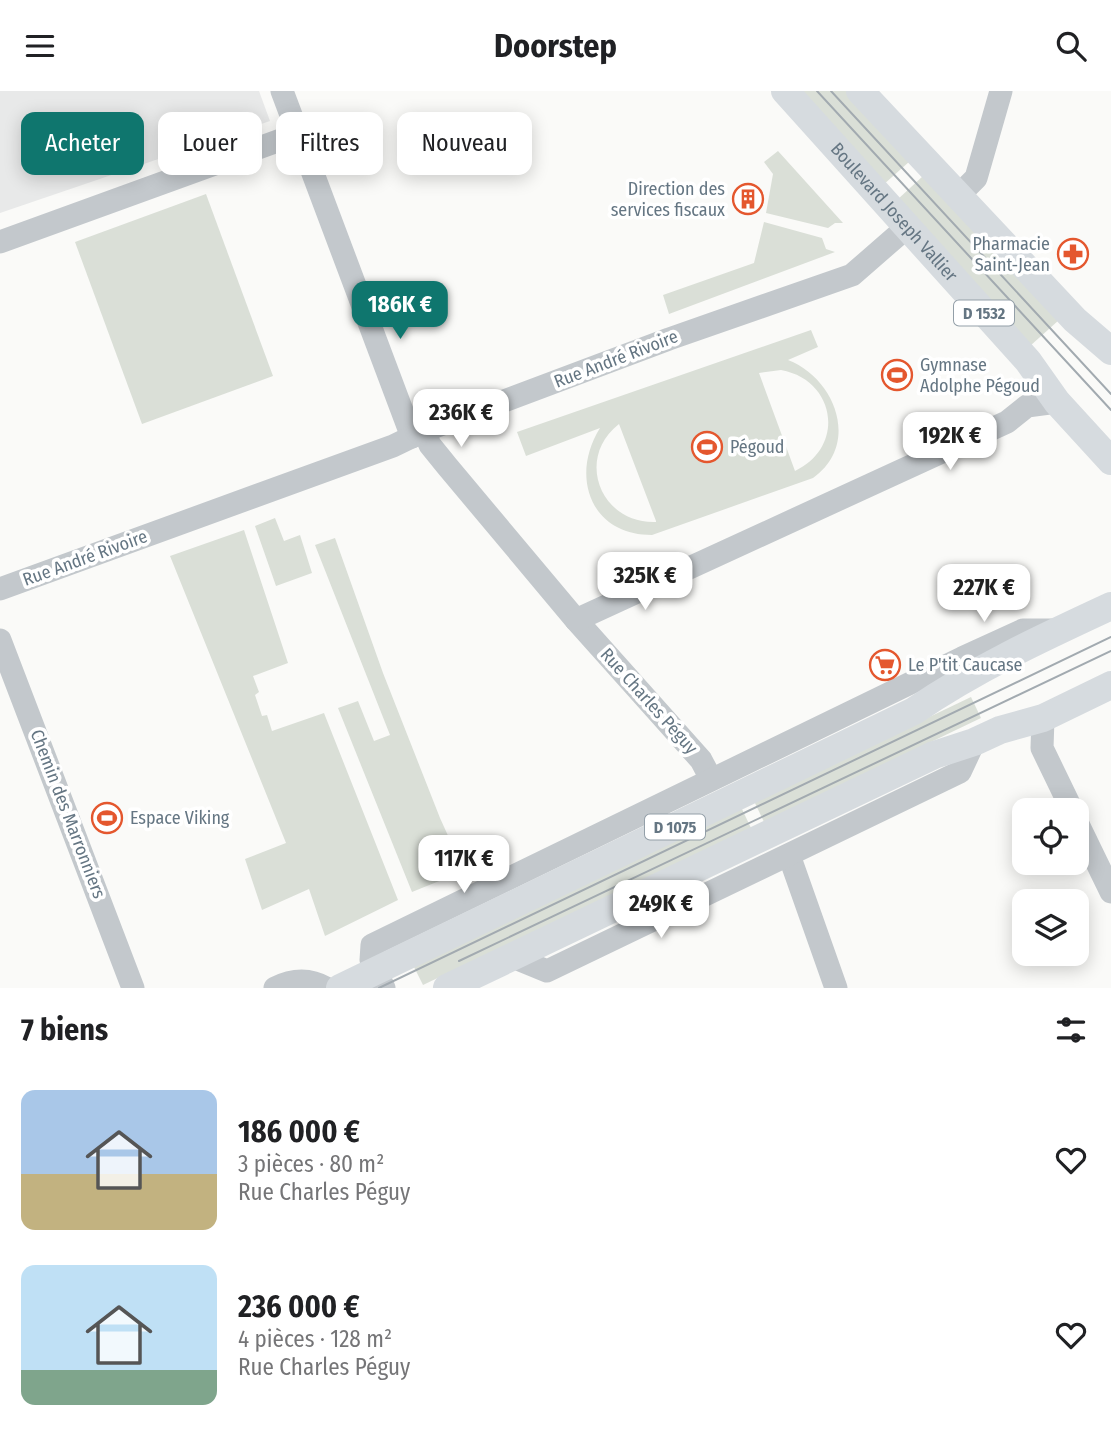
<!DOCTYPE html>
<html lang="fr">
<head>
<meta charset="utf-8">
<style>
	:root { --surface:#fff; --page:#f6f6f6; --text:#202124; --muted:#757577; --accent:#0f766e }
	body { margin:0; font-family:"Fira Sans Condensed",sans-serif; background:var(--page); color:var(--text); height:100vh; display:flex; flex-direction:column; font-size:26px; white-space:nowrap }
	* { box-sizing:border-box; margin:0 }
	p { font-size:23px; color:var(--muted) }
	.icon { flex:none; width:38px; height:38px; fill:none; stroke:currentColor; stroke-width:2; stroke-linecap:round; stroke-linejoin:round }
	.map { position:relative; height:897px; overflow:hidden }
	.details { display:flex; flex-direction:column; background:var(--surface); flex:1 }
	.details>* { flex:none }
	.top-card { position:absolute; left:21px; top:21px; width:700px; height:63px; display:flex; gap:14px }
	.buttons { position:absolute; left:1012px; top:707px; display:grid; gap:14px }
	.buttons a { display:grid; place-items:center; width:77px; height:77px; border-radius:14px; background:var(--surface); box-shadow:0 4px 18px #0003; font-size:35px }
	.price { position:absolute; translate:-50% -60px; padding:0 16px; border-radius:14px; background:#fff; color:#222; font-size:23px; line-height:46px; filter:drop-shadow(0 2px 4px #0008) }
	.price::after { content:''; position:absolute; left:50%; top:42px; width:21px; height:16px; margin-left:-10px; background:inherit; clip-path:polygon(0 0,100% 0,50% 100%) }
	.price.current { background:var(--accent); color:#fff }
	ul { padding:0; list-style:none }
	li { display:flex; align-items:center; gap:21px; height:175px; padding:0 21px }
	li span { display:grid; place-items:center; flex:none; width:196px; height:140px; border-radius:14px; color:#555 }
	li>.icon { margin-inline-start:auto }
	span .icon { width:84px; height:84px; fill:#fffc; stroke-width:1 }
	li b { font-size:30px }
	h2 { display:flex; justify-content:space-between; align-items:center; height:84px; padding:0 21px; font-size:30px }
	.chip { padding:0 24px; border-radius:14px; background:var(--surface); box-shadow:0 4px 18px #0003; font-size:24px; line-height:63px }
	.chip.current { background:var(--accent); color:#fff }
	header { display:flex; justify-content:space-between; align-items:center; height:91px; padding:0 21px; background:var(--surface); font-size:32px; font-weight:700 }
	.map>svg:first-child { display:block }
</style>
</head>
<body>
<header><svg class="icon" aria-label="menu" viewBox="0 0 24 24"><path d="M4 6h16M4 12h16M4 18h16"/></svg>Doorstep<svg class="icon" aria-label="search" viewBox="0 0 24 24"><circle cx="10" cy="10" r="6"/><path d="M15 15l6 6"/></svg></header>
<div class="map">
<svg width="1111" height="897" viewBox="0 0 1111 897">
	<rect width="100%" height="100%" fill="#fafaf8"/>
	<path fill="#e8e9e9" d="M0,0H259L270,30L0,122Z"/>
	<g fill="#dadfd7" fill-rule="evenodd">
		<path d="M798,0H846L910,70L883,94Z"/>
		<path d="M778,60L843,132H835L828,137L766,122L773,83L764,71Z"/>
		<path d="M923,85L1059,229L1030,255L897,109Z"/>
		<path d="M206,103L273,285L142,333L75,151Z"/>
		<path d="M764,131L822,147L826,158L835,161L669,223L663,204L754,172Z"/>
		<path d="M811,239L818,256L788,269C835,287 861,353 813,387L652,444C590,444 570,385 600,337L526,365L517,341ZM781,279C836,289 846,356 795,380L759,282ZM619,333L656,430V431C600,433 575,367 619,333Z"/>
		<path d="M275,427L284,450L300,444L312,482L276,495L255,435Z"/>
		<path d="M244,439L288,572L253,585L259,601L255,604L262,625L267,624L272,640L324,622L398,809L325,845L309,798L262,819L245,768L286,752L170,465Z"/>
		<path d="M335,447L383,582L440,727L464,780L412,801L338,617L358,610L374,650L390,644L315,454Z"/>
		<path d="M971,606L981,627L764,731L754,710Z"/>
		<path d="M741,716L751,737L423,894L413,874Z"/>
	</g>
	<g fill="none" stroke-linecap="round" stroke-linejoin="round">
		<g stroke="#c3c8cc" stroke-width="23">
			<path d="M282,0L412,346"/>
			<path d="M957,106L976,87L1001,0"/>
			<path d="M0,151L297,43"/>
			<path d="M424,340L430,354L447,375L576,529L701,669L711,688"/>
			<path d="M0,498L393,355L424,340L669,248L852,184L906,137"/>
			<path d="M576,529L1007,331L1027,315L1057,311"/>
			<path d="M0,549L133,897"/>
			<path d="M1043,627L1042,657L1072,719"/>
			<path d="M1076,729L1111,801"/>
			<path d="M789,764L836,897"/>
			<path d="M510,865L547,880L960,681L974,651"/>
			<path d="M275,897C293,888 309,887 326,897"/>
			<path d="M384,897L371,869L372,854L962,567L1023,539H1056"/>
		</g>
		<g stroke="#d6dbdf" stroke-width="28">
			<path id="s1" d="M785,0L1028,270L1057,311L1111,370"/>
			<path d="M860,0L1075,229L1111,260"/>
			<path d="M340,897L914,620C975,578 1044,546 1111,515"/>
			<path d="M447,897L934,664L974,651L1000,639L1043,627L1111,594"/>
		</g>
		<g stroke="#a2aab0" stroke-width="2">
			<path d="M817,0L1111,319"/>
			<path d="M831,0L1111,303"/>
			<path d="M459,870L1111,560"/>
			<path d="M379,897L1111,546"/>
		</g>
	</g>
	<defs>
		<g id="building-ring" transform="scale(1.575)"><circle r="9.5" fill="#fff" stroke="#e4572e" stroke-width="1.5"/><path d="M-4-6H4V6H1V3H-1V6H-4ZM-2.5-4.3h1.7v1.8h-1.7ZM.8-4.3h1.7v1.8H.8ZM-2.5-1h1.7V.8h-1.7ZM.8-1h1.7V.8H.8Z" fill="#e4572e"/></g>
		<g id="pharmacy-ring" transform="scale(1.575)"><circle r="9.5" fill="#fff" stroke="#e4572e" stroke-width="1.5"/><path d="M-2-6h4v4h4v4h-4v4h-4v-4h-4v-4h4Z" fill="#e4572e"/></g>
		<g id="stadium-ring" transform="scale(1.575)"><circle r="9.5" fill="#fff" stroke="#e4572e" stroke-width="1.5"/><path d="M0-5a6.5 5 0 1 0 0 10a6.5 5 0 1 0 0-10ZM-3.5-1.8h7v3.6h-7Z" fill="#e4572e"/></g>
		<g id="supermarket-ring" transform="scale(1.575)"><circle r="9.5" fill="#fff" stroke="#e4572e" stroke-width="1.5"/><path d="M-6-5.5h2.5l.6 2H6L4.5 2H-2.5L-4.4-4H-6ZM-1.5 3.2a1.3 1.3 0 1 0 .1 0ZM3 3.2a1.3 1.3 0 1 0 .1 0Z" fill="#e4572e"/></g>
	</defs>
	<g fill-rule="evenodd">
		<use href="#building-ring" x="748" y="108"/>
		<use href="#pharmacy-ring" x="1073" y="163"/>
		<use href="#stadium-ring" x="897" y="284"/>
		<use href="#stadium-ring" x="707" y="356"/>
		<use href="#supermarket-ring" x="885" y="574"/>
		<use href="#stadium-ring" x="107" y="727"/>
	</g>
	<g text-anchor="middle" stroke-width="7" stroke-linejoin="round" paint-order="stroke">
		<g fill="#fff" stroke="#939fa8" stroke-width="2">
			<rect x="954" y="209.5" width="60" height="25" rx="5"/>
			<rect x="645" y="723.5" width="60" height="25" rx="5"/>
		</g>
		<g font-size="16" font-weight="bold" fill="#657683">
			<text x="984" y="228">D 1532</text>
			<text x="675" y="742">D 1075</text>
		</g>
		<g font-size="18" fill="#657683" stroke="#fff" text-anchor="start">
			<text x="725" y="104" text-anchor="end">Direction des<tspan x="725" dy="21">services fiscaux</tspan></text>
			<text x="1050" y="159" text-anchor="end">Pharmacie<tspan x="1050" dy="21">Saint-Jean</tspan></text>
			<text x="920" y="280">Gymnase<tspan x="920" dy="21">Adolphe Pégoud</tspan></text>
			<text x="730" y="362">Pégoud</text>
			<text x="908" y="580">Le P'tit Caucase</text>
			<text x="130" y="733">Espace Viking</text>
		</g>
		<g font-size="18" fill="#657683" stroke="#fff">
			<text dy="6" stroke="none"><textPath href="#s1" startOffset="163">Boulevard Joseph Vallier</textPath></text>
			<text transform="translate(616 268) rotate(-21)" y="6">Rue André Rivoire</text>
			<text transform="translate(85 467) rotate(-20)" y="6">Rue André Rivoire</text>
			<text transform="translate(649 610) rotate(48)" y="6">Rue Charles Péguy</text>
			<text transform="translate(68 723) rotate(69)" y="6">Chemin des Marronniers</text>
		</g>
	</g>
</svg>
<div class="buttons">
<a><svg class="icon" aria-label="locate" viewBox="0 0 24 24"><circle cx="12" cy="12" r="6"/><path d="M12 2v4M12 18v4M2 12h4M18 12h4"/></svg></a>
<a><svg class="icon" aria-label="layers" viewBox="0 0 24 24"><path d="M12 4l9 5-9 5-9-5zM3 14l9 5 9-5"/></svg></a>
</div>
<b class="price current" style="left:400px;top:250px">186K €</b>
<b class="price" style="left:461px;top:358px">236K €</b>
<b class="price" style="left:950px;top:381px">192K €</b>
<b class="price" style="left:645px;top:521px">325K €</b>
<b class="price" style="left:984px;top:533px">227K €</b>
<b class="price" style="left:464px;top:804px">117K €</b>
<b class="price" style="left:661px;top:849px">249K €</b>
<div class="top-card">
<a class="chip current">Acheter</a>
<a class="chip">Louer</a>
<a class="chip">Filtres</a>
<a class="chip">Nouveau</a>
</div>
</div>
<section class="details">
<h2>7 biens<svg class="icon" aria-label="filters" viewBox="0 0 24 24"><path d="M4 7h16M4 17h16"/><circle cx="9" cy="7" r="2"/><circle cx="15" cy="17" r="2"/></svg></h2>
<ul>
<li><span style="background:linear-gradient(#a9c7e8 60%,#c2b280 0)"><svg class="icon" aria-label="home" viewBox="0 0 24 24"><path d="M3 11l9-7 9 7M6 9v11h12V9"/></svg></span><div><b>186 000 €</b><p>3 pièces · 80 m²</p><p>Rue Charles Péguy</p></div><svg class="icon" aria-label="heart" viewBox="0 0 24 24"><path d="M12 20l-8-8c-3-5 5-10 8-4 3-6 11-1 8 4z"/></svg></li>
<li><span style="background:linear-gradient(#bfe0f5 75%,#7fa58c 0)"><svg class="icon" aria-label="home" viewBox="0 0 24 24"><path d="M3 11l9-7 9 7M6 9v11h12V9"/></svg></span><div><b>236 000 €</b><p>4 pièces · 128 m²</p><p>Rue Charles Péguy</p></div><svg class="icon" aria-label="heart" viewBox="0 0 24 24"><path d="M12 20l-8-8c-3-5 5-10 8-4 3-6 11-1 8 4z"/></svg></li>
</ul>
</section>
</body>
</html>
